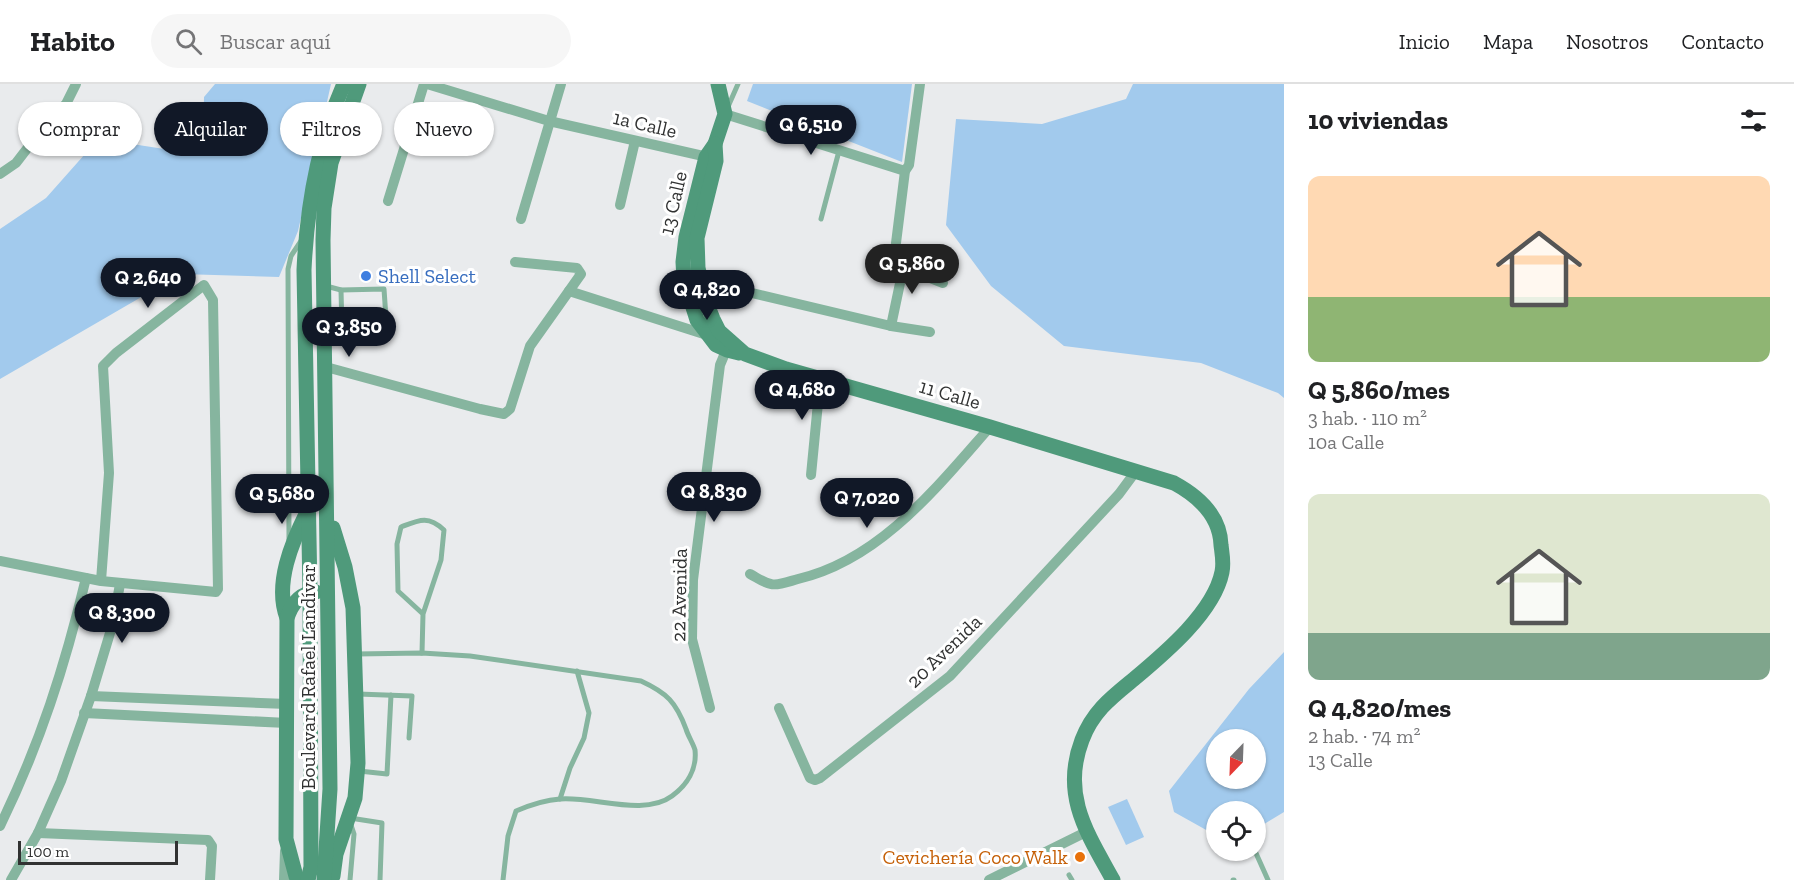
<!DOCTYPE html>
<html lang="es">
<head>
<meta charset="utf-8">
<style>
	:root { --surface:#fff; --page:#f6f6f6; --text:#202124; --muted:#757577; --line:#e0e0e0; --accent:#111827 }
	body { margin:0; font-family:"Zilla Slab",serif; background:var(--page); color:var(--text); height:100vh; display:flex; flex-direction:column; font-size:22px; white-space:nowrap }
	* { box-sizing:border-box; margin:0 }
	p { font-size:20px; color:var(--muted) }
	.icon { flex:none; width:33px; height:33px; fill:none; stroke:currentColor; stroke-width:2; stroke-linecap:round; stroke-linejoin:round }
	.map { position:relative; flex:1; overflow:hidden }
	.panel { display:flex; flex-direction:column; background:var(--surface); width:510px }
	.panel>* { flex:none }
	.banner { position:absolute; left:18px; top:18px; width:570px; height:54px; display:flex; gap:12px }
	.needle { width:39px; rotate:203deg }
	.controls { position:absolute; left:1206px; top:645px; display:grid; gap:12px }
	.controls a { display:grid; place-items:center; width:60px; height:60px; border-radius:50%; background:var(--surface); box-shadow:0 2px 4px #0004; font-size:30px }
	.scale { position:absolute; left:18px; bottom:15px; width:160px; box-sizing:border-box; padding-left:6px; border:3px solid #313232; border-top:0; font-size:16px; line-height:21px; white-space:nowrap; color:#313232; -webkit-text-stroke:4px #fff; paint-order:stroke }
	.price { position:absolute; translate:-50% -51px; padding:0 14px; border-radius:21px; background:var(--accent); color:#fff; font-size:20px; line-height:39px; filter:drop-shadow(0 2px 3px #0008) }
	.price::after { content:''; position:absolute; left:50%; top:36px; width:18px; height:14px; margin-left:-9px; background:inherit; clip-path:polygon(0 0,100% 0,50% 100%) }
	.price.on { background:#222; color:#fff }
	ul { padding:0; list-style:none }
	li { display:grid; align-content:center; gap:12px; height:318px; padding:0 24px }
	li span { display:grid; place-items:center; height:186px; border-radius:12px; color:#555 }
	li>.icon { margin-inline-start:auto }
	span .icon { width:108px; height:108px; fill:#fffc; stroke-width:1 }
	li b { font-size:26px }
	h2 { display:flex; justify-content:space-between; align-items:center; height:72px; padding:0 24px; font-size:26px }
	.chip { padding:0 21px; border-radius:27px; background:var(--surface); box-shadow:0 2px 4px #0004; font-size:21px; line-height:54px }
	.chip.on { background:var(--accent); color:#fff }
	header { display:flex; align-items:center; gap:36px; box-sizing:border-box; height:84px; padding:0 30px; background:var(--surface); border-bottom:2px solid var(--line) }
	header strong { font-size:28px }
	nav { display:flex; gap:33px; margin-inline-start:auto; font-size:21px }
	.search { width:420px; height:54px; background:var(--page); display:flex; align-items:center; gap:15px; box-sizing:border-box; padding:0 21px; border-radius:33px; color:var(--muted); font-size:22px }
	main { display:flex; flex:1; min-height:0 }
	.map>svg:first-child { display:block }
</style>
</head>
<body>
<header>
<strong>Habito</strong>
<div class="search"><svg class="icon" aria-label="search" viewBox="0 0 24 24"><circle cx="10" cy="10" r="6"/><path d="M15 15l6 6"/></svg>Buscar aquí</div>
<nav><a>Inicio</a><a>Mapa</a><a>Nosotros</a><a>Contacto</a></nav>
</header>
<main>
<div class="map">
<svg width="1284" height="796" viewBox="0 0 1284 796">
	<rect width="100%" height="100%" fill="#e9ebed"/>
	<g fill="#a2caed" fill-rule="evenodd">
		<path d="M215,0H331L298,147L279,193L181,190L0,295V145L46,114L93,61L132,60L203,71L204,13Z"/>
		<path d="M753,0H912L902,78L747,17Z"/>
		<path d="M1133,0H1284V314L1278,309L1201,279L1064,262L991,202L946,141L956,35L1042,40L1126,15Z"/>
		<path d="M1284,568V728L1256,745V728H1216V747H1208L1174,728L1169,707L1249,605ZM1216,656H1256V694H1216Z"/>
		<path d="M1127,715L1144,753L1126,761L1108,723Z"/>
	</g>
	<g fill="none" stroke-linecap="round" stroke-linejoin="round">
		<g stroke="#86b59f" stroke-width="5">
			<path d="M727,25L738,0"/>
			<path d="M821,135L839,67"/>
			<path d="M326,202L341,206L384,205L386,234L375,243L327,248"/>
			<path d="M341,206L342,246"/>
			<path d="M289,456L288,185L291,172L303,154"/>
			<path d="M422,569L423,530L441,476L444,446C428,431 419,436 401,443L397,460L398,507L423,530"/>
			<path d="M356,570L422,569L470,572L641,597C667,609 676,618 686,645C688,652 693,659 695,666C697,685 687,701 672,712C644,733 593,712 560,715C545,716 530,721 516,727L508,752L503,796"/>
			<path d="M358,610L412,612L409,654"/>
			<path d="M359,687L387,690L391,611"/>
			<path d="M560,715L570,684L584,654L589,629L577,587"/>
			<path d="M350,734L382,739L380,796"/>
			<path d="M1255,767L1268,796"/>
			<path d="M1069,791L1072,796"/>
			<path d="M350,796L354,750L351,741"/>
			<path d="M1233,796H1234"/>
		</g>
		<g stroke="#86b59f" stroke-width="10">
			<path d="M427,0L549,37L712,74"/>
			<path d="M725,30L905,87"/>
			<path d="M0,90L16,79L53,31L66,20L76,0"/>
			<path d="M388,117L424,0"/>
			<path d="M620,121L635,57"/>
			<path d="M521,135L561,0"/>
			<path d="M896,159L905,87L909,81L920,0"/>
			<path d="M515,178L577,184L581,190L569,207"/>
			<path d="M698,209L709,202L718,201L891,242L930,248"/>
			<path d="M891,242L903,185H908L943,199"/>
			<path d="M326,283L480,325L504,330L510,325L530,262L569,207L710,252"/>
			<path d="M786,285L783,312L786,314L812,313L818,319L811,391"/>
			<path d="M0,477L101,497L216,508L218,505L213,216L204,201L116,269L103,282L109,389L101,497"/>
			<path d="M750,490C756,493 764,499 771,500C778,502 790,497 798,495C880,476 937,403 990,343"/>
			<path d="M91,612L287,620"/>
			<path d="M710,624L692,555L693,496L720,281L728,262"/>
			<path d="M779,624L810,694L815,696L820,694L950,592L1119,410L1136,387"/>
			<path d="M84,629L287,639"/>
			<path d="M0,742C40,660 65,582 86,494"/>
			<path d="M38,749L208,756L212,762L210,796"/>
			<path d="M11,796L38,749L61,697L91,612L113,539L120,500"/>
			<path d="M284,796L285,767"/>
			<path d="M989,796L1086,748"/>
		</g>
		<g stroke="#4f9a7b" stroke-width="15">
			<path d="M718,0L725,30L715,60L706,73L686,153L683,178L684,195L697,236L716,261L727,266L739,269"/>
			<path d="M715,60L716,77L697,154L698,184L705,215L713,235L719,247L745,270L786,285L990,343L1174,399C1198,412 1220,432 1221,461C1222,469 1224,479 1222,488C1214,528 1165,569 1134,595C1112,613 1093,627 1082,656C1061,711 1087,749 1113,796"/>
			<path d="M287,534C274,500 292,458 307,428"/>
			<path d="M333,792L336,770L355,714L358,679L353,524L345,483L333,444"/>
			<path d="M297,796L286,755L287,534C292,519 300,509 316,508"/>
			<path d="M308,796L311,783L310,508L304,186C307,122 318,58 344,0"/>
			<path d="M324,796L330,705L323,156L324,124L331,79L359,0"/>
		</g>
	</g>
	<circle fill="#3f7fe0" stroke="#fff" stroke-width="2" cx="366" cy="192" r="6"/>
	<circle fill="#e8710a" stroke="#fff" stroke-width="2" cx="1080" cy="773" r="6"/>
	<g text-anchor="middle" stroke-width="6" stroke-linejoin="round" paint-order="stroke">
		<g font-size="20" fill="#313232" stroke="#fff">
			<text transform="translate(645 40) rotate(13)" y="7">1a Calle</text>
			<text transform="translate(673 119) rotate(-77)" y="7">13 Calle</text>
			<text transform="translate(950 310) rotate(16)" y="7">11 Calle</text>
			<text transform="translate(679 511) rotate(-89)" y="7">22 Avenida</text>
			<text transform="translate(944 567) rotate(-44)" y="7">20 Avenida</text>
			<text transform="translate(308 593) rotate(-90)" y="7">Boulevard Rafael Landívar</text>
		</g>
		<g font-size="20" fill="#366cbe" stroke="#fff" text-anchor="start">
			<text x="378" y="199">Shell Select</text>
		</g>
		<g font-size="20" fill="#c56008" stroke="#fff" text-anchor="end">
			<text x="1068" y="780">Cevichería Coco Walk</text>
		</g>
	</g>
</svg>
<div class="controls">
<a><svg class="needle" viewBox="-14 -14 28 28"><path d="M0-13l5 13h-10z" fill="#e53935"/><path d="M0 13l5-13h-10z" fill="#757577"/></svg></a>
<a><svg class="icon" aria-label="locate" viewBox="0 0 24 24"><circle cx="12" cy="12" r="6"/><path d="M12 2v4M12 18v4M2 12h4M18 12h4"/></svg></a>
</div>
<div class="scale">100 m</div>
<b class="price" style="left:811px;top:72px">Q 6,510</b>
<b class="price on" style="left:912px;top:211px">Q 5,860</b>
<b class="price" style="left:148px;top:225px">Q 2,640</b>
<b class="price" style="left:707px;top:237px">Q 4,820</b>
<b class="price" style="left:349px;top:274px">Q 3,850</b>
<b class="price" style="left:802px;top:337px">Q 4,680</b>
<b class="price" style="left:714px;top:439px">Q 8,830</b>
<b class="price" style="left:282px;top:441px">Q 5,680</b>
<b class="price" style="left:867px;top:445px">Q 7,020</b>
<b class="price" style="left:122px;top:560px">Q 8,300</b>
<div class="banner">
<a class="chip">Comprar</a>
<a class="chip on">Alquilar</a>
<a class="chip">Filtros</a>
<a class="chip">Nuevo</a>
</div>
</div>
<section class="panel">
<h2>10 viviendas<svg class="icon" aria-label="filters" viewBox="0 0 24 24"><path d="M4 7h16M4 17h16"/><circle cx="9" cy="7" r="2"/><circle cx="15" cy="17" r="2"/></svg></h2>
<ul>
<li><span style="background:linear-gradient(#ffd9b3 65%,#8fb573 0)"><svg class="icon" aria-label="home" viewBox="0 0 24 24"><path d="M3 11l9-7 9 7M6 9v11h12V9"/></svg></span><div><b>Q 5,860/mes</b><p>3 hab. · 110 m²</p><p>10a Calle</p></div></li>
<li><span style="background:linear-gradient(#dfe7d0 75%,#7fa58c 0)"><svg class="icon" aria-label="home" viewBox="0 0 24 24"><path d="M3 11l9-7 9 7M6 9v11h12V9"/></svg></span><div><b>Q 4,820/mes</b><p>2 hab. · 74 m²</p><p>13 Calle</p></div></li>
</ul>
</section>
</main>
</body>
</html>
